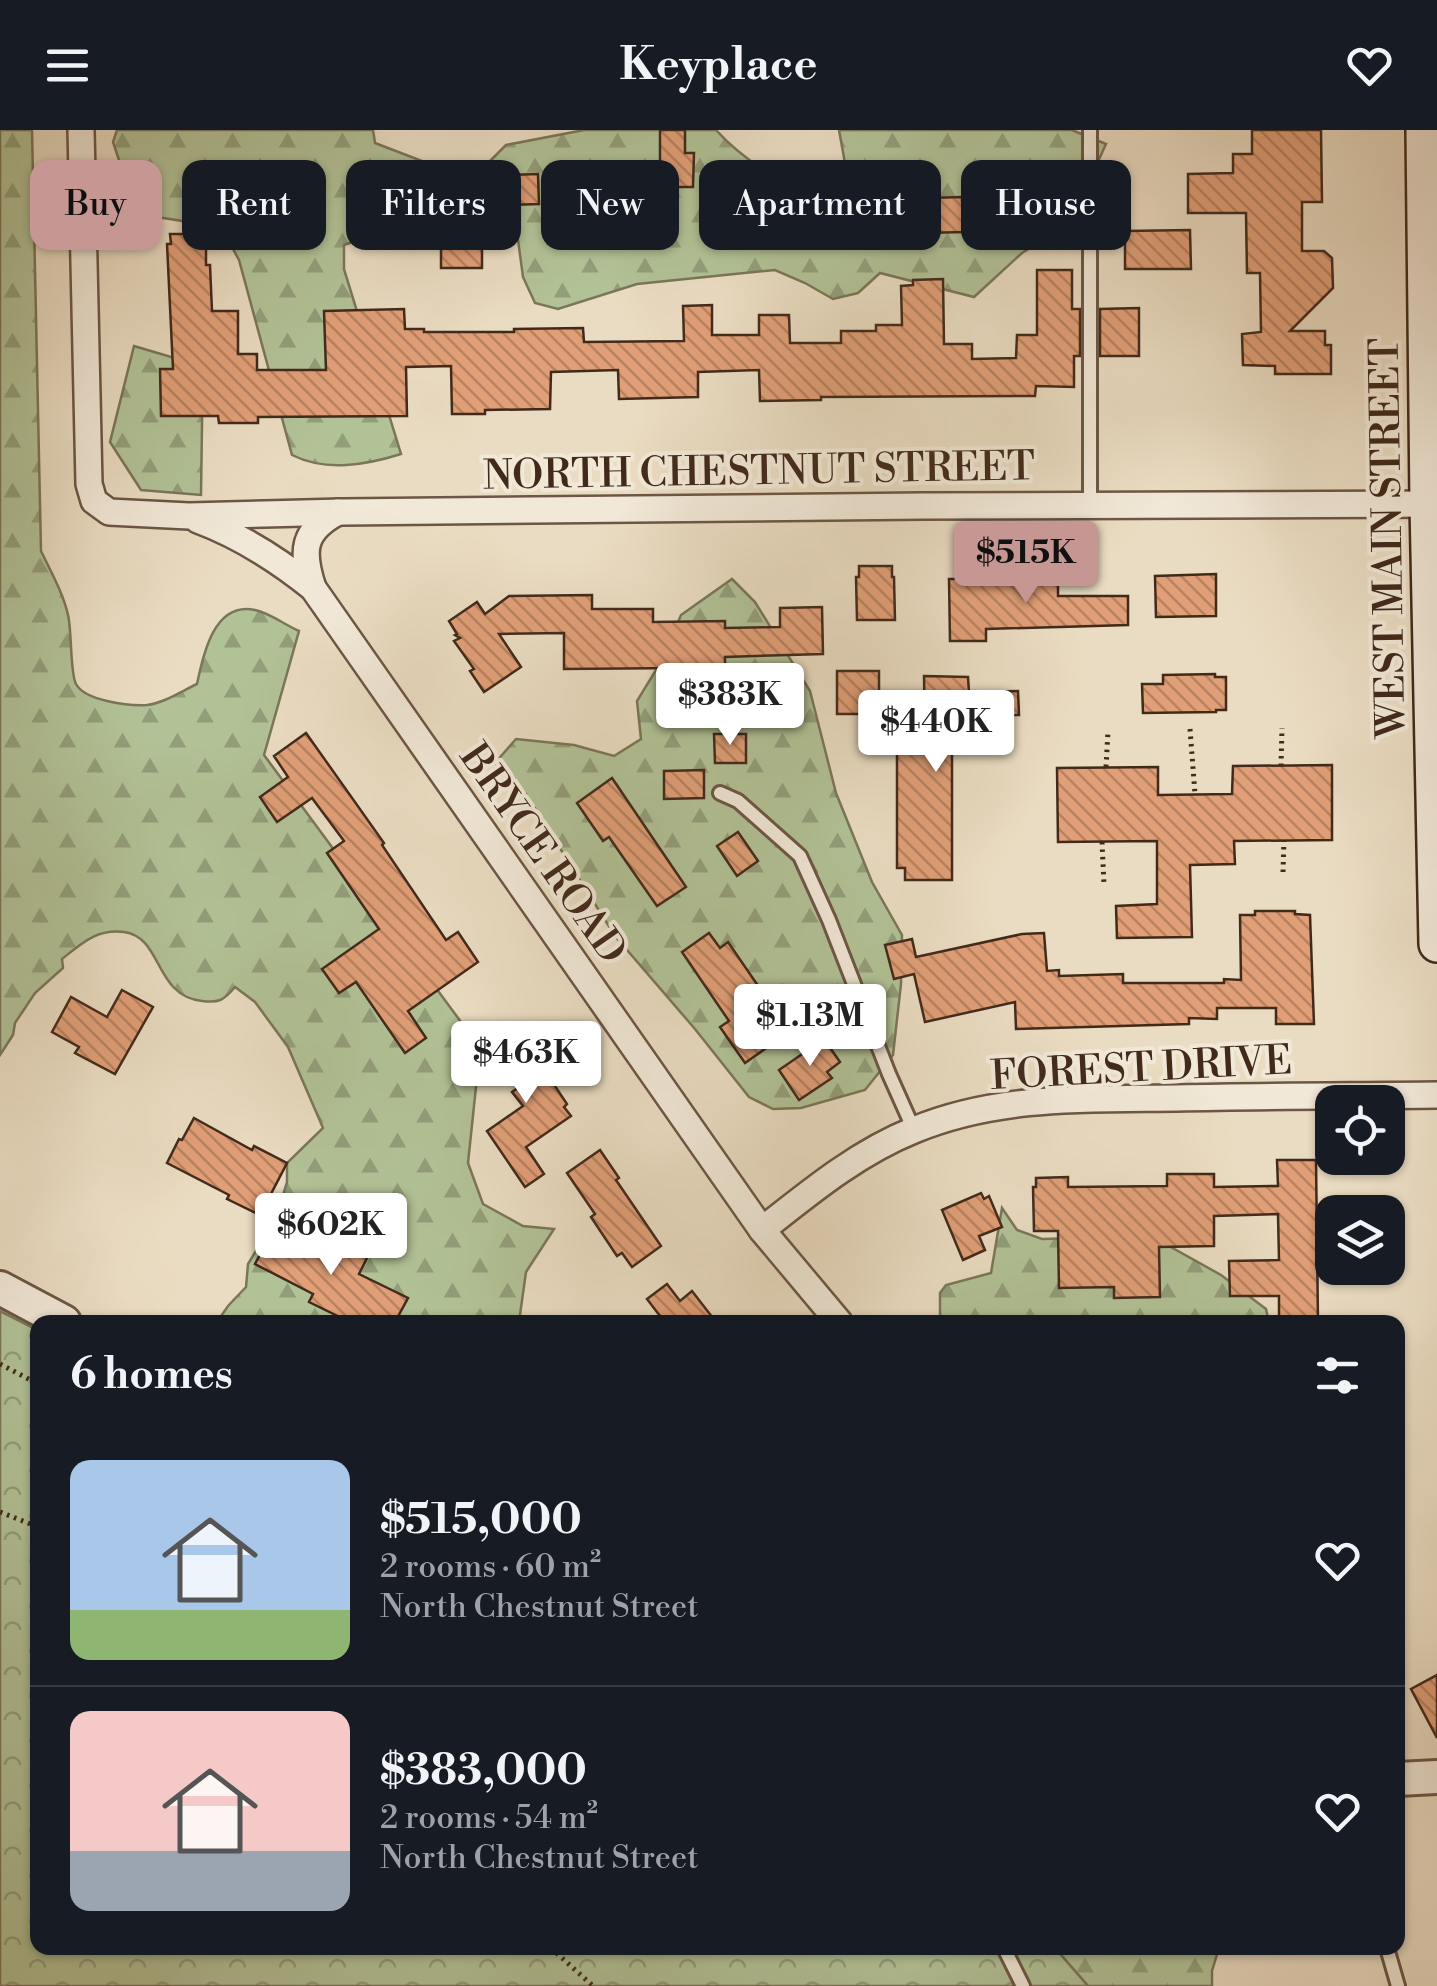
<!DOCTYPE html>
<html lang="en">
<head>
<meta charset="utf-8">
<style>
	:root { --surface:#171b24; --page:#20242c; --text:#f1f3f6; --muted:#9ea1a6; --line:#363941; --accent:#c59692 }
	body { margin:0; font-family:"Libre Bodoni",serif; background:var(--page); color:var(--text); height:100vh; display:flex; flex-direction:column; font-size:38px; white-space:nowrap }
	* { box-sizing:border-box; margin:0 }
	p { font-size:32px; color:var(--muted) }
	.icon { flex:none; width:55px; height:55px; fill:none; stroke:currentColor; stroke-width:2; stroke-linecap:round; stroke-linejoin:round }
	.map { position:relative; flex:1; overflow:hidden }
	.sheet { position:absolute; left:30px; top:1185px; width:1375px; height:640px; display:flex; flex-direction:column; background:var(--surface); border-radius:20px; box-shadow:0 2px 8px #0004 }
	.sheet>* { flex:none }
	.hud { position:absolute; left:30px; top:30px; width:1378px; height:90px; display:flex; gap:20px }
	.tools { position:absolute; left:1315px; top:955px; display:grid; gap:20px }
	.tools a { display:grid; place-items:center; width:90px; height:90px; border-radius:20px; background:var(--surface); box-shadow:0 2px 8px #0004; font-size:50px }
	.price { position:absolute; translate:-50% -85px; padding:0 22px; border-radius:10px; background:#fff; color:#222; font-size:32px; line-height:65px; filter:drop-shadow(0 2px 5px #0008) }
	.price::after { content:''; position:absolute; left:50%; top:60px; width:30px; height:22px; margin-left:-15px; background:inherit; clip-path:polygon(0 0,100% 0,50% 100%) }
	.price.on { background:var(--accent); color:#111 }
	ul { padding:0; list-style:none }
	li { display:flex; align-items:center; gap:30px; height:250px; padding:0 40px }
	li+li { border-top:2px solid var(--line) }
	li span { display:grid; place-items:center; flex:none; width:280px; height:200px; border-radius:20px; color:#555 }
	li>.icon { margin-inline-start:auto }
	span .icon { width:120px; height:120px; fill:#fffc; stroke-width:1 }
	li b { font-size:42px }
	h2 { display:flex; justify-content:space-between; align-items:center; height:120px; padding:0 40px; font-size:42px }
	.pill { padding:0 35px; border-radius:20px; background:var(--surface); box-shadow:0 2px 8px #0004; font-size:35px; line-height:90px }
	.pill.on { background:var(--accent); color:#111 }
	header { display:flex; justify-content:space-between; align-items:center; height:130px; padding:0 40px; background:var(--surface); font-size:45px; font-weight:800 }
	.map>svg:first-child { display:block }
</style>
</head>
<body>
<header><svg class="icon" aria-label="menu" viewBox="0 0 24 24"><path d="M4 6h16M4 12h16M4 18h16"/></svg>Keyplace<svg class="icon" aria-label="heart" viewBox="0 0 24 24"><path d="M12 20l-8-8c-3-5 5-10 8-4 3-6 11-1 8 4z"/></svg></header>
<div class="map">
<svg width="1437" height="1856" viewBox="0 0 1437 1856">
	<defs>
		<pattern id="forest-firs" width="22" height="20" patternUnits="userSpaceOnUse" patternTransform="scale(2.5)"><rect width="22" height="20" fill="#b2c297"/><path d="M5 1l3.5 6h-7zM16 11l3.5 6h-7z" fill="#929e7a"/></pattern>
		<pattern id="park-crowns" width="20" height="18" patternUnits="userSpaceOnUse" patternTransform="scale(2.5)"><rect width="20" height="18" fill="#b2c297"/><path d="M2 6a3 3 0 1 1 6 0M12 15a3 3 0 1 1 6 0" fill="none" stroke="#929e7a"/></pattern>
		<pattern id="building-back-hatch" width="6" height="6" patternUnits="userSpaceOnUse" patternTransform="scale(2.5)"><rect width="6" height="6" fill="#e19f77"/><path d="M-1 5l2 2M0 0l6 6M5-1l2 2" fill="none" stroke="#b88261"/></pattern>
	</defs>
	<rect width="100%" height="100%" fill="#eadcc2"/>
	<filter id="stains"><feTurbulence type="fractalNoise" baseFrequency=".002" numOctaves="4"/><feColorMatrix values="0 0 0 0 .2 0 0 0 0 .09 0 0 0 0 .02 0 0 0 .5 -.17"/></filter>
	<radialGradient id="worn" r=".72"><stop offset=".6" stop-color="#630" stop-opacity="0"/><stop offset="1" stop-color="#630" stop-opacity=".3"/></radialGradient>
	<g fill="url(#forest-firs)" stroke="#7a7659" stroke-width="2.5">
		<path d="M0,0H32L41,421C51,442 63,463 68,485C72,501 70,544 76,554C85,571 129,576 147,575C164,573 182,561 197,554C203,525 214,471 255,480C270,483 285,495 299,501L264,625L478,915L476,957L468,1033L483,1074L523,1096L554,1099L526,1142L519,1192H217L228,1176L246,1157L248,1134L276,1088L287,1052V1033L323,998L288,917L255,872L235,857C223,871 219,873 202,871C154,866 163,807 124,802C96,799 82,813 62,829L63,838L35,863L15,893L13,905L0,925Z"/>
		<path d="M117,0H373L375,13L456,44L491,70L476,45L506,15L584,0H716C740,27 792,63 828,72L850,61L839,0H1072L1106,14L1076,80L1048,107L1022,123L974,167L880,143L858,163L833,169L805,153L775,140L637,154L558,179L535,173L523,147L518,110L494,73L496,86L482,102L377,104L344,115V139L401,324C366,335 326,342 292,325L239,130L221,97L157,87L128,71L124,78L123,42L113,12Z"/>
		<path d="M134,216L171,227L203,225L201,365L141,360L110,312Z"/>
		<path d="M732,449L755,472L810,561L836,663L872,752L902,805L901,854L893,925L865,960L801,978L773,979L749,967L695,899L615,806L526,664L495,633L516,609L574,615L614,626L641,609L637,571L661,532L681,485Z"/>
		<path d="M1002,1078L1017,1100L1042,1109L1151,1106L1221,1145L1266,1179L1269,1192H944L940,1184V1163L946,1155L991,1143Z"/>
		<path d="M1055,1818H1217L1218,1821L1212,1841V1856H1088Z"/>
	</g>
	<path fill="url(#park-crowns)" stroke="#7a7659" stroke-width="2.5" d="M0,1181L37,1200L38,1818H1055L1088,1856H0Z"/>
	<g fill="url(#building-back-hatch)" stroke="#422a1b" stroke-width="2.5">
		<path d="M660,0H685V23H694L693,57H660Z"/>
		<path d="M1252,0H1321L1322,72H1302V121H1324L1332,128L1333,158L1290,201H1325V215H1331V244H1275V236L1243,235L1242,204L1261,202L1260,143H1247L1246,83H1188V44L1233,43V24H1252Z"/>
		<path d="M538,44L539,74L507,75L506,45Z"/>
		<rect x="749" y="59" width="37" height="49"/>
		<path d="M574,67L575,97L545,98L544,68Z"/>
		<path d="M962,67L963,102L886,104V73H930V68Z"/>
		<path d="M1190,100L1191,139H1125V101Z"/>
		<rect x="441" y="102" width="41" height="36"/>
		<path d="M170,104H197V114L206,113V135H210L212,181H238V224H257V240H326L324,181L404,179L405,199H424V202H514V199L583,198L584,212L684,211L683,176L712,175V205H759V185H789L790,213H841V201H876V195H902L901,156L913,155V150L943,149L944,214H972V229L1016,228L1017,205H1037V140H1072V179H1080V226H1074V257L1036,256L1035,266L821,267V270L760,271L759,240L698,242V267L619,269L618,240L551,242L550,279L485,280V284H452L451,236L406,237L407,286L258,287V293H219L218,286H161L160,239H173L167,114H171Z"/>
		<path d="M1139,178V226H1100V179Z"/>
		<path d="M859,436H892V447H894L895,490H857L856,447H859Z"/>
		<path d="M1058,442V466H1128V495L986,499V511H950L949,449H1021V443Z"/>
		<path d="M1216,444V486L1156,487L1155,446Z"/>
		<path d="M592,465V479H653V492L725,491V498L780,497V478L822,477L823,524L725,527V545L683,546V538L564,539V503L499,504L521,537L484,562L470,541L474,539L454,511L460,508L455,505L457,504L449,491L477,472L485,484L509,466Z"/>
		<rect x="837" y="541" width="42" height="43"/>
		<path d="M1215,544V547H1226V580H1216V582L1143,583L1142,554H1163V545Z"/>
		<path d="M924,546L968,547L969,562L1018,561L1019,585L952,586V750H905V738H897V607H925Z"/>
		<path d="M306,603L384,713L382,715L446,810L458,802L478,832L408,881L426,908L405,923L356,852L339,863L322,839L379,799L327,723L344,711L312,668L277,692L260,667L288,647L274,626Z"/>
		<path d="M714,604H746V633H715Z"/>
		<path d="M1332,635V710L1234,711L1235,734L1190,735L1192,807L1117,808L1116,776L1157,774V711L1058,712L1057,638L1158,637V665L1232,664L1233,636Z"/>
		<path d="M704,640V668L664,669V641Z"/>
		<path d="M612,648L686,757L657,776L609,707L603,711L577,673Z"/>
		<path d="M738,702L758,731L737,746L717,716Z"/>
		<path d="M1255,781H1295V784L1310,785L1314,894H1276V878H1217V889L1189,888V894L1016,899L1015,872L925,892L914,844L894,849L885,815L912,809L916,827L1022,804L1044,803L1047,841L1059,840V846L1123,844V853H1224V849L1241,850L1240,785H1255Z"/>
		<path d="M709,803L720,818L728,812L765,866L748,878L772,914L745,933L720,897L729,891L682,822Z"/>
		<path d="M122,860L153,877L115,944L75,923L79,917L52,902L71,867L107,887Z"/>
		<path d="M513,893L567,974L564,977L571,986L526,1017L544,1044L525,1057L487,1001L523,976L512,962L522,955L490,909Z"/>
		<path d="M824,909L840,932L827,942L832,948L799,970L779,940Z"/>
		<path d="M194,988L252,1020L254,1016L287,1033L260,1085L227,1069L229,1065L167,1033L179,1009L182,1010Z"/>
		<path d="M600,1020L619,1048L616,1050L661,1116L632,1137L622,1123L617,1126L591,1087L595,1084L567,1043Z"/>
		<path d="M1277,1030H1316L1318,1192H1279V1166H1230L1229,1131L1279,1130L1278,1084L1214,1086V1116L1159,1117L1160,1167L1114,1168V1157L1059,1158L1058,1101H1034L1033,1057H1036V1048L1068,1047V1057L1167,1056V1044H1214V1057L1278,1056Z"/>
		<path d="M981,1063L984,1069L989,1066L1002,1097L979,1106L985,1120L963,1130L942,1080Z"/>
		<path d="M275,1096L317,1117L323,1106L367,1128L359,1144L408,1168L395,1192H350L309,1172L313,1164L255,1134Z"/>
		<path d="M667,1154L680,1171L692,1161L716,1192H652L660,1186L647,1169Z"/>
		<path d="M1437,1545V1608L1411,1559Z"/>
	</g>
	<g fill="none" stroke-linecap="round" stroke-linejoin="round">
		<g stroke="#6c5645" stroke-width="18">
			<g id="service">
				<path d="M1090,0V374"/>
				<path d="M720,663L738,671L800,726L829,790L889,944L914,1000"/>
				<path d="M1004,1818L1023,1856"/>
				<path d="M1387,1818L1398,1856"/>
			</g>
		</g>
		<g stroke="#6c5645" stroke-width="30">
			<g id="minor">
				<path d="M81,0L89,354L94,371L109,382L189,386L343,382L923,376L1437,374"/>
				<path d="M198,390C241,406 277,429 313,458L762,1100L839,1192"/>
				<path d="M313,458C301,421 302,401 338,382"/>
				<path d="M762,1100C810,1062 857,1023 914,1000C998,965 1089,969 1177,968C1264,966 1350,966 1437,965"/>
			</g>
		</g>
		<g stroke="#6c5645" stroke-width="38">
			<g id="tertiary">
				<path d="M0,1158L64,1192"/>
				<path d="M1398,1649L1437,1647"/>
			</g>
		</g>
		<g stroke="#422a1b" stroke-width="40">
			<path id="secondary" d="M1424,0L1428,374L1437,814"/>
		</g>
		<g stroke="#422a1b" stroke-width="5" stroke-dasharray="2.5 5" stroke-linecap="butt">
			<path d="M1190,599L1195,664"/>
			<path d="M1281,636L1282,598"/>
			<path d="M1106,637L1108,601"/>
			<path d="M1102,712L1104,755"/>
			<path d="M1283,742L1284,710"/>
			<path d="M0,1234L38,1254"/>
			<path d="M0,1382L38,1397"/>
			<path d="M551,1818L593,1856"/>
		</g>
		<use href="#service" stroke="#f1e8d7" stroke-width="12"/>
		<use href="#minor" stroke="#f1e8d7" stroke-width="25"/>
		<use href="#tertiary" stroke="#f1e8d7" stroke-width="32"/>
		<use href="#secondary" stroke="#f1e8d7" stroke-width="35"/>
	</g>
	<g text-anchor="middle" stroke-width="8" stroke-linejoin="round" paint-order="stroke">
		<g font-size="40" fill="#422a1b" stroke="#f1e8d7">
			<text transform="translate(759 340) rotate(-1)" y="14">NORTH CHESTNUT STREET</text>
			<text transform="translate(1387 408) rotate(-91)" y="14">WEST MAIN STREET</text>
			<text transform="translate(544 723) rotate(55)" y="14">BRYCE ROAD</text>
			<text transform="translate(1141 937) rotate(-3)" y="14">FOREST DRIVE</text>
		</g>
	</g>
	<rect width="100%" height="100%" filter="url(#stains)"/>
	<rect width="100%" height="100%" fill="url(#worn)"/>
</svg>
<div class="tools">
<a><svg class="icon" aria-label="locate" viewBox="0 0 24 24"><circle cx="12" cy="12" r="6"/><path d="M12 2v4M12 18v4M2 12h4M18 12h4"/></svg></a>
<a><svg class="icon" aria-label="layers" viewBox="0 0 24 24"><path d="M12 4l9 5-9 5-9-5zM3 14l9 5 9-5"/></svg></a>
</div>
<b class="price on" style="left:1026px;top:476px">$515K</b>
<b class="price" style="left:730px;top:618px">$383K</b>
<b class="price" style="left:936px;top:645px">$440K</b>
<b class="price" style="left:810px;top:939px">$1.13M</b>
<b class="price" style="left:526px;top:976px">$463K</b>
<b class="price" style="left:331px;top:1148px">$602K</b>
<div class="hud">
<a class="pill on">Buy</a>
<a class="pill">Rent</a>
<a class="pill">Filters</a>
<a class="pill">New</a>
<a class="pill">Apartment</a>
<a class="pill">House</a>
</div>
<section class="sheet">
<h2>6 homes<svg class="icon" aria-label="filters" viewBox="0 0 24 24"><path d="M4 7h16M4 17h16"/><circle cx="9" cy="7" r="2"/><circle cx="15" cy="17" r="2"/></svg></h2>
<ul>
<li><span style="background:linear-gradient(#a9c7e8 75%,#8fb573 0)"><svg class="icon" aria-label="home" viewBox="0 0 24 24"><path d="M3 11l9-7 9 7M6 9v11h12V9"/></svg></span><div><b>$515,000</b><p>2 rooms · 60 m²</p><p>North Chestnut Street</p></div><svg class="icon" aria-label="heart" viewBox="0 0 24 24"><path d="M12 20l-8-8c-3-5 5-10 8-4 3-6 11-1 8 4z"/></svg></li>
<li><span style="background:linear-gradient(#f6c9c9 70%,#9aa5b1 0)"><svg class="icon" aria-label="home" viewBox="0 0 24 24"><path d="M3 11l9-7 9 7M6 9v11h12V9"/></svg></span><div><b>$383,000</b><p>2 rooms · 54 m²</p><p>North Chestnut Street</p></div><svg class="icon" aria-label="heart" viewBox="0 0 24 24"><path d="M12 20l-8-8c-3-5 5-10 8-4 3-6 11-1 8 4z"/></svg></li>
</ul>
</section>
</div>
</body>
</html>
